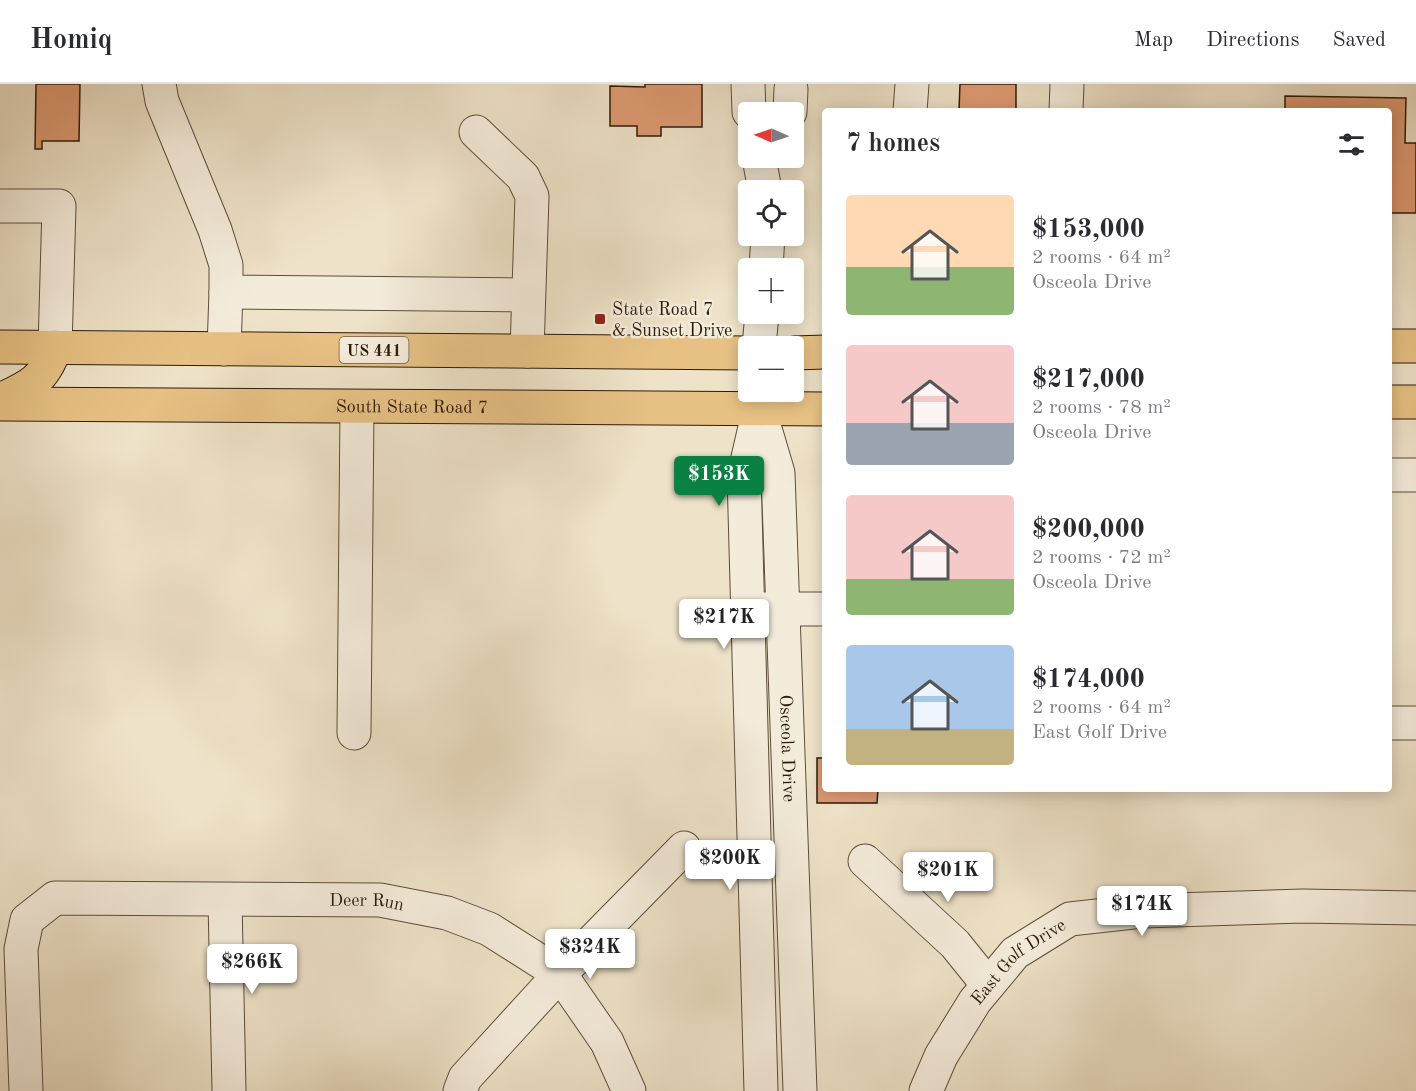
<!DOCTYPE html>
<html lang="en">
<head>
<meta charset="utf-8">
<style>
	:root { --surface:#fff; --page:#f7f7f7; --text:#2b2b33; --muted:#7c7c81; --line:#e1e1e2; --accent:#0b8043 }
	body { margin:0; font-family:"Old Standard TT",serif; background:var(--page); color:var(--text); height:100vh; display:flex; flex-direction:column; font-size:22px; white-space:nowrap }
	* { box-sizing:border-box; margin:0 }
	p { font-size:20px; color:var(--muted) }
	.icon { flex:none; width:33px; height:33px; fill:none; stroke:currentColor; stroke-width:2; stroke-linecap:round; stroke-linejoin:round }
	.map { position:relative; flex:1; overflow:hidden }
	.sheet { position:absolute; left:822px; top:24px; width:570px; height:684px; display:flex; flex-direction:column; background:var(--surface); border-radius:6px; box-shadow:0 3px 15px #0003 }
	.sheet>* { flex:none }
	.needle { width:39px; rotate:272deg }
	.controls { position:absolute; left:738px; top:18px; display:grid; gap:12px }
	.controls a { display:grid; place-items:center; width:66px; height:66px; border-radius:6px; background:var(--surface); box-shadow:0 3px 15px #0003; font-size:30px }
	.price { position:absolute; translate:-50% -51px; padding:0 14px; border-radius:6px; background:#fff; color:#222; font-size:20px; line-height:39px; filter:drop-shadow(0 2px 3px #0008) }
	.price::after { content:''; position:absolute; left:50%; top:36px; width:18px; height:14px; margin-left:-9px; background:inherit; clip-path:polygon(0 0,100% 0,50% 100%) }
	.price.active { background:var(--accent); color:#fff }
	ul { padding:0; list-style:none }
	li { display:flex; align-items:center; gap:18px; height:150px; padding:0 24px }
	li span { display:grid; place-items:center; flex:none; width:168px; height:120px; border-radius:6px; color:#555 }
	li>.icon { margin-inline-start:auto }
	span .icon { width:72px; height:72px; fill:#fffc; stroke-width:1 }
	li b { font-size:26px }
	h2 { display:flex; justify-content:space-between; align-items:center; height:72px; padding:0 24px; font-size:26px }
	header { display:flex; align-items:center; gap:36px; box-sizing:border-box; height:84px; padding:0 30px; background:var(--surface); border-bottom:2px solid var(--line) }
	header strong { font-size:28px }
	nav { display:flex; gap:33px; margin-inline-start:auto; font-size:21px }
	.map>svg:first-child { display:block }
</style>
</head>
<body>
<header>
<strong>Homiq</strong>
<nav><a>Map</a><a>Directions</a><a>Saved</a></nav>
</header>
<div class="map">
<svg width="1416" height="1007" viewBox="0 0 1416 1007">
	<rect width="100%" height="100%" fill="#eee2c8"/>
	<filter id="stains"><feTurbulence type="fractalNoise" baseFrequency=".00333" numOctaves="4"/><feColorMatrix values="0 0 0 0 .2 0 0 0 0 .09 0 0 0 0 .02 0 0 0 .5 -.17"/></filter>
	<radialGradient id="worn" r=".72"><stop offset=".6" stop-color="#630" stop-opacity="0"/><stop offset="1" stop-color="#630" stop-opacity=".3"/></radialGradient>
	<g fill="#de9a72" stroke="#2c1b0a" stroke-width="1.5">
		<path d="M36,0H80L79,57H42V65H35Z"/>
		<path d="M645,0H702V43H661V52H637V42H610V2L645,3Z"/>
		<path d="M960,0H1016V27H959Z"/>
		<path d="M1285,12L1406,14L1405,59H1416V129H1389V27H1285Z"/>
		<path d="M817,674H825V705H878L877,719H817Z"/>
	</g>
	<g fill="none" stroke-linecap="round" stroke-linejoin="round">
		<g stroke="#5c4d3a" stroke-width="35">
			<g id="minor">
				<path d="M159,0L162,17L215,146L226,181V208L528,211"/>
				<path d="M748,0L749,28"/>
				<path d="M910,27L912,0"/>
				<path d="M1066,27L1067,0"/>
				<path d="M790,28L791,5"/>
				<path d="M476,48L523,93L532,112L527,267"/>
				<path d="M759,74L765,106"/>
				<path d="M0,122H59L55,263"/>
				<path d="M766,184L768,152"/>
				<path d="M759,262L762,230"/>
				<path d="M224,265L226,208"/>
				<path d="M759,308V326L744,391L761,1007"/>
				<path id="s1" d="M760,328L778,389L800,1007"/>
				<path d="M1389,391H1416"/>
				<path d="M762,525H825"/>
				<path d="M1389,639H1416"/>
				<path d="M354,649L357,323"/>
				<path d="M865,777L955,860L988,901"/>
				<path d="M225,816L229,1007"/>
				<path id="s2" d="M26,1007L21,865L27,836L55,814L380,816L447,829L489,845L560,890L607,958L629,1007"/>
				<path d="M460,1007L465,994L560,890L684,764"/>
				<path id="s3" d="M926,1007L941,972L975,917L1015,869L1070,835L1142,827L1303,822L1416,824"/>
			</g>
		</g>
		<g stroke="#2c1b0a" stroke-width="35">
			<g id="major">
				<path d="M1389,262H1416"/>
				<path d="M0,263L748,269"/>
				<path d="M794,269L825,268"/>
				<path d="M0,316C29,303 45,296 55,263"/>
				<path d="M1389,318H1416"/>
				<path id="s4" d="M0,320L825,325"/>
			</g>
		</g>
		<use href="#minor" stroke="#f4ecdb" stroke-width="33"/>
		<use href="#major" stroke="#e7c184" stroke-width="33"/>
	</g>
	<rect fill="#8f2418" stroke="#f4ecdb" stroke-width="2" x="594" y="229" width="12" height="12" rx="3"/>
	<g text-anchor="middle" stroke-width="5" stroke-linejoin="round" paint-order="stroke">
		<rect fill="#f4ecdb" stroke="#685a49" stroke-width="1.5" x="339.5" y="253" width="69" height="26" rx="4.5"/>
		<g font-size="16" font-weight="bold" fill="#2c1b0a">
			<text x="374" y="272">US 441</text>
		</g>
		<g font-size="18" fill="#2c1b0a" stroke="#f4ecdb" text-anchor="start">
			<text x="612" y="231">State Road 7<tspan x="612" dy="21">&amp; Sunset Drive</tspan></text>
		</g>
		<g font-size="18" fill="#2c1b0a" stroke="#f4ecdb">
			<text dy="6" stroke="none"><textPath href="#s4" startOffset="412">South State Road 7</textPath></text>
			<text dy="6" stroke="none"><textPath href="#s1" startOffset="339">Osceola Drive</textPath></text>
			<text dy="6" stroke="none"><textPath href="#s2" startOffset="519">Deer Run</textPath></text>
			<text dy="6" stroke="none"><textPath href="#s3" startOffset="162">East Golf Drive</textPath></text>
		</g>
	</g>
	<rect width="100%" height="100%" filter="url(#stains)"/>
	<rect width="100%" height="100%" fill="url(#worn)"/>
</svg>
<div class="controls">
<a><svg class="needle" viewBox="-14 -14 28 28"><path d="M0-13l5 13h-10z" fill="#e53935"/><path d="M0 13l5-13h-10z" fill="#7c7c81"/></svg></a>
<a><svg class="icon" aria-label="locate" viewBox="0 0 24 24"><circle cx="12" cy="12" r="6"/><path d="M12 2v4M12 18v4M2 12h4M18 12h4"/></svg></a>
<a>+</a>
<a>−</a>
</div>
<b class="price active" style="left:719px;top:423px">$153K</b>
<b class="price" style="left:724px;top:566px">$217K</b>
<b class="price" style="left:730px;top:807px">$200K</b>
<b class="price" style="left:948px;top:819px">$201K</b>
<b class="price" style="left:1142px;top:853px">$174K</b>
<b class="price" style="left:590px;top:896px">$324K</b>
<b class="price" style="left:252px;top:911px">$266K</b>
<section class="sheet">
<h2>7 homes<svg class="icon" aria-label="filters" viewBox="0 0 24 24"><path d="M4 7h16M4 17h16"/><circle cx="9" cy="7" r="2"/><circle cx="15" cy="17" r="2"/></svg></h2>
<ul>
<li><span style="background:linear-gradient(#ffd9b3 60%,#8fb573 0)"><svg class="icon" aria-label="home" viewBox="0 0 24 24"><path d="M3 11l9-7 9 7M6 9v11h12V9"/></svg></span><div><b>$153,000</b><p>2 rooms · 64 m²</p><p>Osceola Drive</p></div></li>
<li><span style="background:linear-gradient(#f6c9c9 65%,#9aa5b1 0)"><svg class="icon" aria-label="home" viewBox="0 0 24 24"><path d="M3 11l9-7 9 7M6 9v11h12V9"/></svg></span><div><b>$217,000</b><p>2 rooms · 78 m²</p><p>Osceola Drive</p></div></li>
<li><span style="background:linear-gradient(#f6c9c9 70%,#8fb573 0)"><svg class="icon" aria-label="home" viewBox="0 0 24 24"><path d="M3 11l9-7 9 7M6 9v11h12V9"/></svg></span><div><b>$200,000</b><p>2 rooms · 72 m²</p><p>Osceola Drive</p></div></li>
<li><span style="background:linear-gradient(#a9c7e8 70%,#c2b280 0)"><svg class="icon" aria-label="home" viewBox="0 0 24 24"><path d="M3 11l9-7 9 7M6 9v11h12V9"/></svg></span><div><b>$174,000</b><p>2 rooms · 64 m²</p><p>East Golf Drive</p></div></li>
</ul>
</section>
</div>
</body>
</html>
